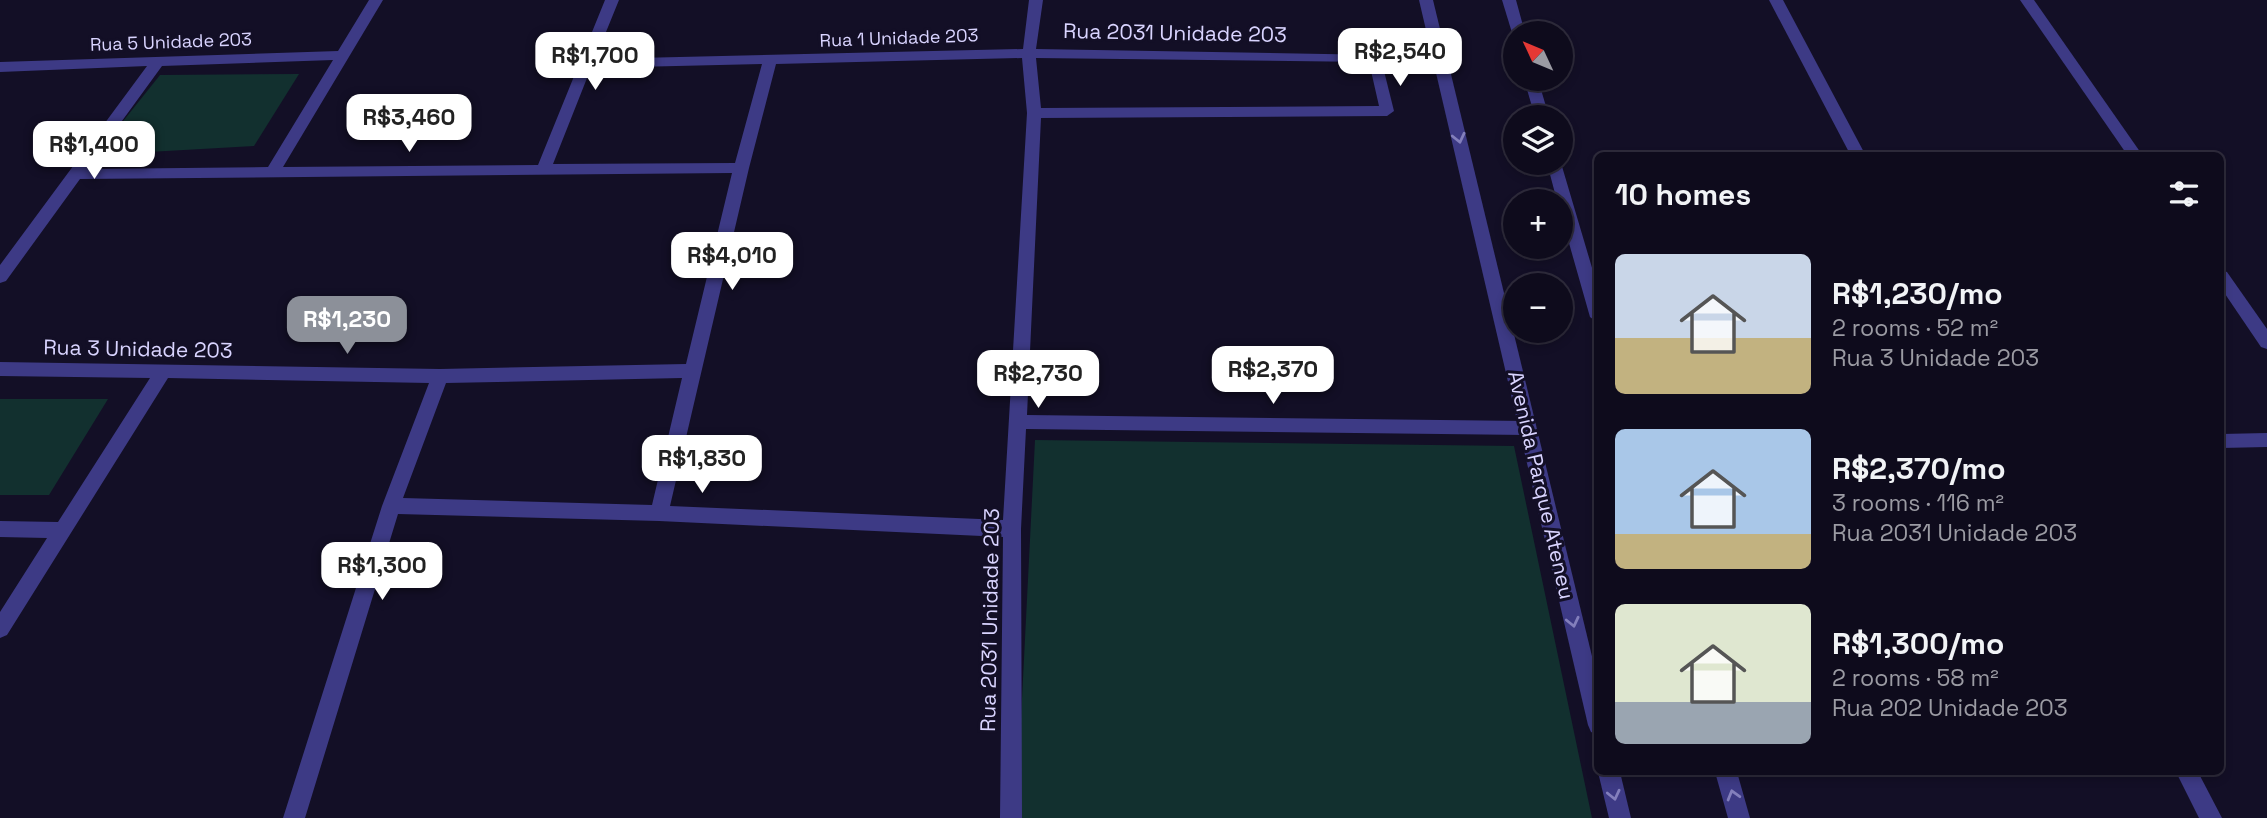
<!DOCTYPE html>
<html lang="en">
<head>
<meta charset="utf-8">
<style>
	:root { --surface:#0e0b1c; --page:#171425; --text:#f1f3f6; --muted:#9b9ba3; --line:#2e2b3b; --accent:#8c9099 }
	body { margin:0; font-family:"Space Grotesk",sans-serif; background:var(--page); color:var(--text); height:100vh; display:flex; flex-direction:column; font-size:26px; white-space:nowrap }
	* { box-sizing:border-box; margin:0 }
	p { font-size:23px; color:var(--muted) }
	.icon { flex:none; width:38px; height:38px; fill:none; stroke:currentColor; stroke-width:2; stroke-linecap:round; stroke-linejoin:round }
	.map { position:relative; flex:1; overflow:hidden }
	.details { position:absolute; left:1594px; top:152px; width:630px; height:623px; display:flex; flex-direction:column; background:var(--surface); border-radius:10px; box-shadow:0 4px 10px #0003,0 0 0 2px var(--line) }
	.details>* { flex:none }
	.needle { width:46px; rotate:314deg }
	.tools { position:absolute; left:1503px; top:21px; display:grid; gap:14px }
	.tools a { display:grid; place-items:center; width:70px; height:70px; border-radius:50%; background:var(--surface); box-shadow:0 4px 10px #0003,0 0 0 2px var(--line); font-size:35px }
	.price { position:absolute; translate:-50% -60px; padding:0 16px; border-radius:14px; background:#fff; color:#222; font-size:23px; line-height:46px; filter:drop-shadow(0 2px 4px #0008) }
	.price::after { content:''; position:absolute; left:50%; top:42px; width:21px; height:16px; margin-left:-10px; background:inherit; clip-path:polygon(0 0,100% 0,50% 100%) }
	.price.current { background:var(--accent); color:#fff }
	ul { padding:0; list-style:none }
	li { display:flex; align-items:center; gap:21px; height:175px; padding:0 21px }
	li span { display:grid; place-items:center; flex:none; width:196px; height:140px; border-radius:10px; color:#555 }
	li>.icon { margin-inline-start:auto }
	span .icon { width:84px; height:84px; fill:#fffc; stroke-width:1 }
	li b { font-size:30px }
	h2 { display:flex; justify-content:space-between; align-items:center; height:84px; padding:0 21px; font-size:30px }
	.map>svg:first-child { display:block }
</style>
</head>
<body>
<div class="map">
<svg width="2267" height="818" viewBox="0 0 2267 818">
	<rect width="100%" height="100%" fill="#130f26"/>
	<g fill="#12302f">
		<path d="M299,74L254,146L96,155L160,75Z"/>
		<path d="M0,399H108L49,495H0Z"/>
		<path d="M1035,440L1514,446L1592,818H1016Z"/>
	</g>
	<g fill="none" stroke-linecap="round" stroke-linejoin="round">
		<g fill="#3d3a85" fill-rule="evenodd">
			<path d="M369,0H383L283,167L538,165L605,0H619L595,59L1023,49L1029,0H1043L1036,49L1380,55L1394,111L1387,116L1041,118L1027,415L1527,421L1533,423L1536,428L1533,433L1527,435L1026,429L1021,529L1022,818H1000L1003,537L659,521L398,514L305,818H283L382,506L429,383L168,378L7,635L0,638V612L47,538L0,537V521L58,522L150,378L0,376V362L440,369L686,364L732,173L80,179L6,281L0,283V265L147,66L0,72V62L338,51ZM1022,58L1027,113L1003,520L670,506L749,168L776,64ZM1036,58L1369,62L1379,106L1041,108ZM333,60L268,167L87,169L162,66ZM762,64L735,163L553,164L591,68ZM682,378L652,505L403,498L446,383Z"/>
			<path d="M1769,0H1783L1866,156H1851Z"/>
			<path d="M2020,0H2034L2143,156H2128Z"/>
			<path d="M2221,270L2227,272L2267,329V349L2261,347L2221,288Z"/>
			<path d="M2267,433V447L2221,448V434Z"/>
			<path d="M2176,772H2198L2222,818H2199Z"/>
		</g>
		<g fill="#3d3a85" fill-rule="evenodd">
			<path d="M1419,0H1433L1598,681V735L1591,732L1588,725Z"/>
			<path d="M1502,0H1516L1525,33L1513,36Z"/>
			<path d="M1524,79H1538L1549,117H1535Z"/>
			<path d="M1547,163H1561L1598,288V323L1590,317L1561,215V201H1557Z"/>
			<path d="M1598,772H1620L1631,818H1609Z"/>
			<path d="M1715,772H1737L1750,818H1728Z"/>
		</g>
	</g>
	<defs><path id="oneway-chevron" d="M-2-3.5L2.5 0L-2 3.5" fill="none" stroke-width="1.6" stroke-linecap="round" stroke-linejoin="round" transform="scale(1.75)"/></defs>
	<g stroke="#837fbc">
		<use href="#oneway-chevron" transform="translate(1459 138) rotate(77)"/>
		<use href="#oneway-chevron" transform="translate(1573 622) rotate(77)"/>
		<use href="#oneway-chevron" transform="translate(1614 795) rotate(77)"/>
		<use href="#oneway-chevron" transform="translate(1733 795) rotate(-106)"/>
	</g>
	<g text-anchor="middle" stroke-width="6" stroke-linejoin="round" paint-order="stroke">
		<g font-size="18" fill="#d9d4ff" stroke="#130f26">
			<text transform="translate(899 38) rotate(-2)" y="6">Rua 1 Unidade 203</text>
			<text transform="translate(171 42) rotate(-2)" y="6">Rua 5 Unidade 203</text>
		</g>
		<g font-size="21" fill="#d9d4ff" stroke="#130f26">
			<text transform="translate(1175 33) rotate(1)" y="7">Rua 2031 Unidade 203</text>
			<text transform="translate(138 349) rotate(1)" y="7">Rua 3 Unidade 203</text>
			<text transform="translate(1541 485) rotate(77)" y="7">Avenida Parque Ateneu</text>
			<text transform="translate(990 620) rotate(-89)" y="7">Rua 2031 Unidade 203</text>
		</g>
	</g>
</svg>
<div class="tools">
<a><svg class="needle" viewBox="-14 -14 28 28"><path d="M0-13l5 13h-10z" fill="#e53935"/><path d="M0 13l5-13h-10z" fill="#9b9ba3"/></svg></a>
<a><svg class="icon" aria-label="layers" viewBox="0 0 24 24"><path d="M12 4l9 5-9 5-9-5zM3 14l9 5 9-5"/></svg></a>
<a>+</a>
<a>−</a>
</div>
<b class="price" style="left:1400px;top:88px">R$2,540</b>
<b class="price" style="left:595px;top:92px">R$1,700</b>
<b class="price" style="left:409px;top:154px">R$3,460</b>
<b class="price" style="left:94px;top:181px">R$1,400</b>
<b class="price" style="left:732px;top:292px">R$4,010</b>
<b class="price current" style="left:347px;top:356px">R$1,230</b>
<b class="price" style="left:1273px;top:406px">R$2,370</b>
<b class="price" style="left:1038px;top:410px">R$2,730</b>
<b class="price" style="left:702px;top:495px">R$1,830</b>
<b class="price" style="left:382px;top:602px">R$1,300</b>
<section class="details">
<h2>10 homes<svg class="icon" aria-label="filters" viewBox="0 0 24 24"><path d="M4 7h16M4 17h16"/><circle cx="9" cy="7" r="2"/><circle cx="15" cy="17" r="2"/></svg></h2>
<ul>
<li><span style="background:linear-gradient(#c9d6e8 60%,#c2b280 0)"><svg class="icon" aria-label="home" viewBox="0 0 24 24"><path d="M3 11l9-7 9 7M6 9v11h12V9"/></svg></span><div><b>R$1,230/mo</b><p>2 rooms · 52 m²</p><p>Rua 3 Unidade 203</p></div></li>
<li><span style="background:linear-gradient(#a9c7e8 75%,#c2b280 0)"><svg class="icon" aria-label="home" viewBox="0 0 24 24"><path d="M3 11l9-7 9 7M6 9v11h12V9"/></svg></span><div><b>R$2,370/mo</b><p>3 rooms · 116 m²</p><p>Rua 2031 Unidade 203</p></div></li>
<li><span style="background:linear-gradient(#dfe7d0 70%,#9aa5b1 0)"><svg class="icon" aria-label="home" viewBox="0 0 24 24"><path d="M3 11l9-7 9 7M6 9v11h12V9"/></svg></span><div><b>R$1,300/mo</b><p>2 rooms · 58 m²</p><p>Rua 202 Unidade 203</p></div></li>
</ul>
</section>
</div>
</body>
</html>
